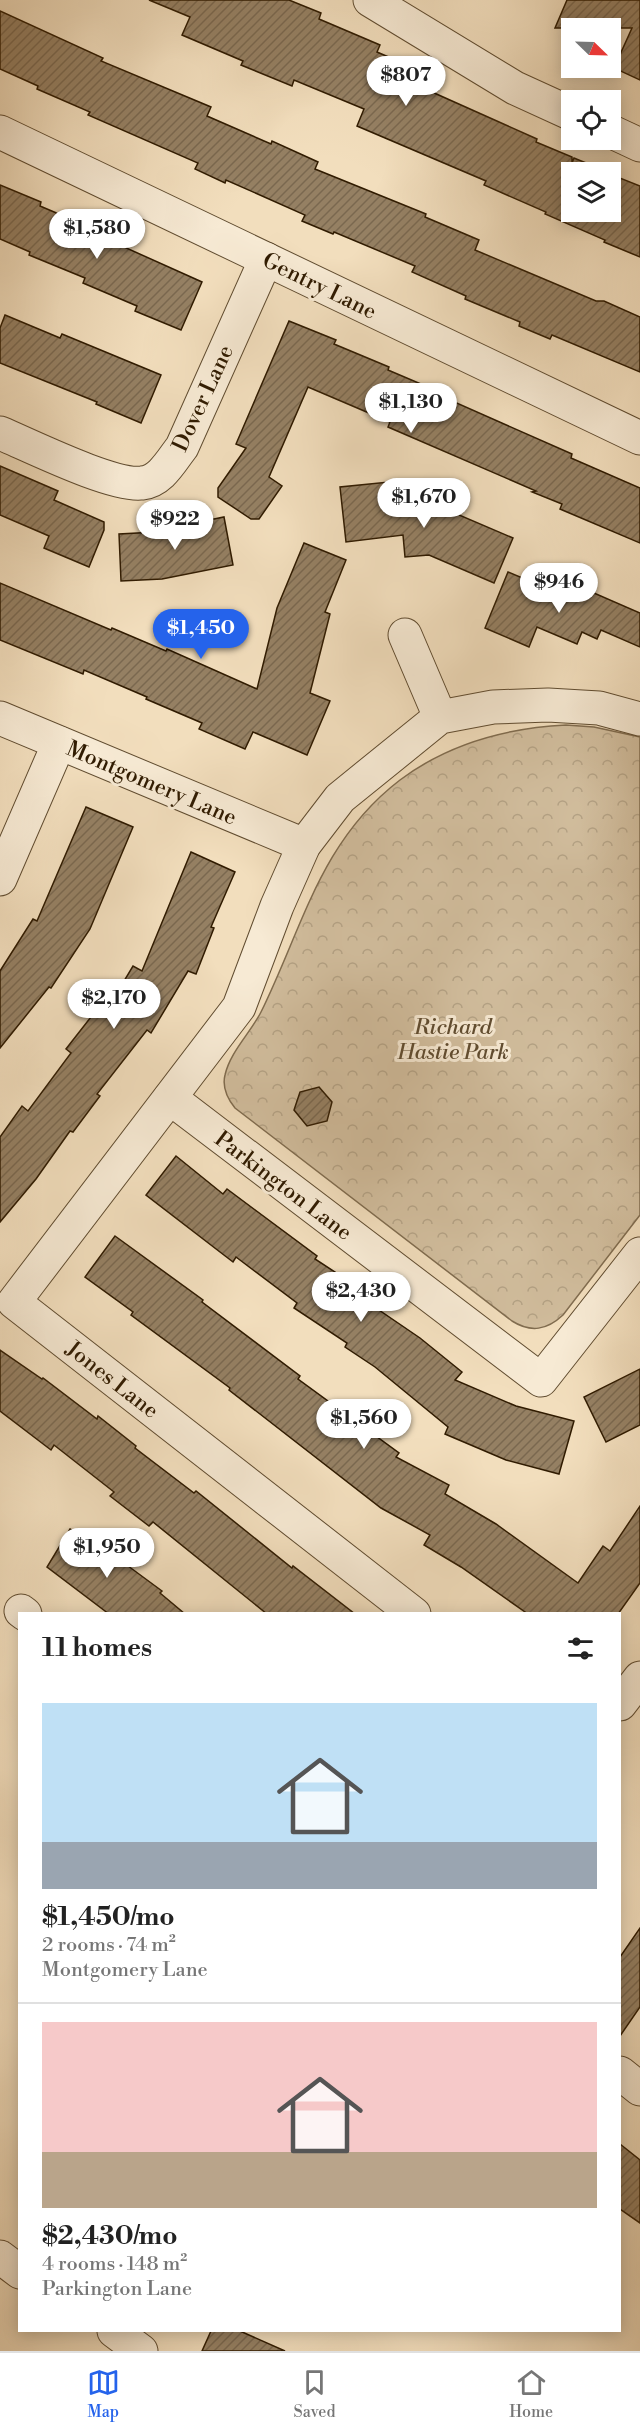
<!DOCTYPE html>
<html lang="en">
<head>
<meta charset="utf-8">
<style>
	:root { --surface:#fff; --page:#f6f6f6; --text:#222; --muted:#767676; --line:#e0e0e0; --accent:#2563eb }
	body { margin:0; font-family:"Libre Bodoni",serif; background:var(--page); color:var(--text); height:100vh; display:flex; flex-direction:column; font-size:22px; white-space:nowrap }
	* { box-sizing:border-box; margin:0 }
	p { font-size:20px; color:var(--muted) }
	.icon { flex:none; width:33px; height:33px; fill:none; stroke:currentColor; stroke-width:2; stroke-linecap:round; stroke-linejoin:round }
	.map { position:relative; flex:1; overflow:hidden }
	.side { position:absolute; left:18px; top:1612px; width:603px; height:720px; display:flex; flex-direction:column; background:var(--surface); border-radius:0px; box-shadow:0 3px 15px #0003 }
	.side>* { flex:none }
	.needle { width:39px; rotate:113deg }
	.controls { position:absolute; left:561px; top:18px; display:grid; gap:12px }
	.controls a { display:grid; place-items:center; width:60px; height:60px; border-radius:0px; background:var(--surface); box-shadow:0 3px 15px #0003; font-size:30px }
	.price { position:absolute; translate:-50% -51px; padding:0 14px; border-radius:21px; background:#fff; color:#222; font-size:20px; line-height:39px; filter:drop-shadow(0 2px 3px #0008) }
	.price::after { content:''; position:absolute; left:50%; top:36px; width:18px; height:14px; margin-left:-9px; background:inherit; clip-path:polygon(0 0,100% 0,50% 100%) }
	.price.on { background:var(--accent); color:#fff }
	ul { padding:0; list-style:none }
	li { display:grid; align-content:center; gap:12px; height:318px; padding:0 24px }
	li+li { border-top:2px solid var(--line) }
	li span { display:grid; place-items:center; height:186px; border-radius:0px; color:#555 }
	li>.icon { margin-inline-start:auto }
	span .icon { width:108px; height:108px; fill:#fffc; stroke-width:1 }
	li b { font-size:26px }
	h2 { display:flex; justify-content:space-between; align-items:center; height:72px; padding:0 24px; font-size:26px }
	.menu { display:flex; justify-content:space-around; align-items:center; height:84px; border-top:2px solid var(--line); background:var(--surface); font-size:16px; color:var(--muted) }
	.menu a { display:grid; justify-items:center; gap:3px }
	.menu .on { color:var(--accent) }
	.map>svg:first-child { display:block }
</style>
</head>
<body>
<div class="map">
<svg width="640" height="2351" viewBox="0 0 640 2351">
	<defs>
		<pattern id="park-crowns" width="20" height="18" patternUnits="userSpaceOnUse" patternTransform="scale(1.5)"><rect width="20" height="18" fill="#d1bd9d"/><path d="M2 6a3 3 0 1 1 6 0M12 15a3 3 0 1 1 6 0" fill="none" stroke="#b4a285"/></pattern>
		<pattern id="building-hatch" width="6" height="6" patternUnits="userSpaceOnUse" patternTransform="scale(1.5)"><rect width="6" height="6" fill="#958063"/><path d="M-1 1l2-2M0 6l6-6M5 7l2-2" fill="none" stroke="#7a684f"/></pattern>
	</defs>
	<rect width="100%" height="100%" fill="#f2debd"/>
	<filter id="stains"><feTurbulence type="fractalNoise" baseFrequency=".00333" numOctaves="4"/><feColorMatrix values="0 0 0 0 .2 0 0 0 0 .09 0 0 0 0 .02 0 0 0 .5 -.17"/></filter>
	<radialGradient id="worn" r=".72"><stop offset=".6" stop-color="#630" stop-opacity="0"/><stop offset="1" stop-color="#630" stop-opacity=".3"/></radialGradient>
	<path fill="url(#park-crowns)" stroke="#806c4f" stroke-width="1.5" d="M566,725L594,727L640,737V1215L563,1315C547,1330 531,1333 512,1321L235,1108C227,1098 222,1087 225,1075C230,1052 251,1032 261,1012C303,927 320,841 400,780C448,744 506,728 566,725Z"/>
	<g fill="url(#building-hatch)" stroke="#301b01" stroke-width="1.5">
		<path d="M149,0H289L321,13L319,19L380,45L377,52L437,78L432,92L537,139L536,142L572,157V163L574,158L608,172H572V212H610V174L640,186V257L604,242L605,240L545,214L546,212L484,185L486,181L357,126L364,109L294,80L292,86L241,65L243,61L182,35L190,17Z"/>
		<path d="M567,0H640V80L614,68L632,28H555Z"/>
		<path d="M0,11L103,58L101,61L211,107L207,116L271,144L272,141L318,162L315,169L426,214L425,217L479,240L475,250L596,301H604L640,317V372L552,335L550,339L519,326L520,322L465,299L466,296L412,272L415,266L334,232L333,234L302,221L305,215L226,180L225,183L195,169L198,163L88,115L90,112L37,89L38,86L0,69Z"/>
		<path d="M0,185L41,202L40,206L94,229L93,233L202,282L181,330L135,311L137,306L83,283L85,278L29,255L30,252L0,239Z"/>
		<path d="M5,315L60,338L62,334L161,375L141,423L96,404L97,402L0,363V328Z"/>
		<path d="M289,321L336,340L334,344L389,367L388,370L454,398L452,401L572,454L571,458L640,488V543L560,509L562,504L532,492L536,491L388,427L390,422L308,387L269,477L282,486L259,519H251L218,497V488L246,448L236,444Z"/>
		<path d="M0,466L58,491L54,500L104,522V530L89,567L44,548L49,536L0,515Z"/>
		<path d="M389,482L391,503L444,499L445,509L513,538L494,583L429,555L405,557L403,535L346,542L340,487Z"/>
		<path d="M224,517L233,565L162,579L121,581L119,534L175,531V527Z"/>
		<path d="M304,543L346,560L325,612L330,614L310,693L330,701L307,755L253,732L245,749L199,729L202,723L146,699L147,697L84,670L83,674L0,640V583L111,630L112,628L166,651L167,649L257,689L277,608Z"/>
		<path d="M508,572L565,596L571,583L640,613V647L601,630L597,639L582,632L577,644L537,627L529,647L485,628Z"/>
		<path d="M86,807L133,827L90,929L51,988L49,987L0,1048V971L33,919L37,921Z"/>
		<path d="M191,852L235,872L211,927L214,928L196,974L188,971L151,1033L147,1030L97,1094L100,1096L73,1132L70,1131L36,1179L0,1222V1137L22,1106L28,1111L71,1053L66,1049L98,1008L105,1013L133,966L142,971Z"/>
		<path d="M319,1087L332,1102L327,1121L307,1126L294,1110L300,1092Z"/>
		<path d="M176,1156L223,1194L227,1189L317,1256L315,1259L364,1291L360,1297L420,1338L462,1372L455,1380L516,1406L574,1421L559,1474L506,1460L445,1434L448,1427L375,1367L345,1347L347,1343L294,1308L297,1303L236,1257L233,1262L146,1195Z"/>
		<path d="M115,1236L203,1300L202,1302L300,1376L298,1379L399,1453L396,1457L449,1485L445,1494L496,1524L578,1583L603,1546L610,1551L640,1506V1583L618,1614H528L461,1567L424,1545L430,1535L381,1508L229,1390L230,1388L131,1315L133,1312L85,1277Z"/>
		<path d="M0,1350L42,1379L43,1378L97,1419L98,1416L136,1446L135,1448L194,1493L196,1491L292,1568L293,1566L355,1614H267L153,1522L149,1526L110,1496L114,1492L54,1445L51,1450L0,1411Z"/>
		<path d="M640,1369V1425L606,1442L584,1397Z"/>
		<path d="M70,1529L120,1560L162,1591L160,1593L185,1614H109L47,1567Z"/>
		<path d="M640,1928V2007L620,2036V1957Z"/>
		<path d="M620,2144L640,2160V2223L620,2209Z"/>
		<path d="M211,2331H240L285,2351H202Z"/>
	</g>
	<g fill="none" stroke-linecap="round" stroke-linejoin="round">
		<g stroke="#604c30" stroke-width="35">
			<g id="minor">
				<path d="M370,0L515,88L572,114"/>
				<path d="M610,131L640,145"/>
				<path d="M0,132L640,438"/>
				<path d="M0,433C31,446 113,487 142,483C161,481 171,461 182,447L266,259"/>
				<path d="M405,635L440,717"/>
				<path d="M0,718L304,845"/>
				<path d="M0,879L59,743"/>
				<path d="M170,1098L541,1380L640,1254"/>
				<path d="M21,1611L25,1614"/>
				<path d="M414,1614L14,1302L239,1007L277,906L304,845L340,798L440,717L493,707L548,705L599,708L640,719"/>
				<path d="M620,1704L640,1678"/>
				<path d="M620,2073L640,2089"/>
				<path d="M0,2257L20,2272"/>
				<path d="M114,2331L141,2351"/>
			</g>
		</g>
		<use href="#minor" stroke="#f7ead4" stroke-width="33"/>
	</g>
	<g text-anchor="middle" stroke-width="6" stroke-linejoin="round" paint-order="stroke">
		<g font-size="22" fill="#301b01" stroke="#f7ead4">
			<text transform="translate(320 285) rotate(26)" y="8">Gentry Lane</text>
			<text transform="translate(202 398) rotate(-65)" y="8">Dover Lane</text>
			<text transform="translate(152 782) rotate(23)" y="8">Montgomery Lane</text>
			<text transform="translate(284 1185) rotate(37)" y="8">Parkington Lane</text>
			<text transform="translate(113 1379) rotate(38)" y="8">Jones Lane</text>
		</g>
		<g font-size="22" font-style="italic" fill="#604c30" stroke="#f7ead4">
			<text x="453" y="1034">Richard<tspan x="453" dy="25">Hastie Park</tspan></text>
		</g>
	</g>
	<rect width="100%" height="100%" filter="url(#stains)"/>
	<rect width="100%" height="100%" fill="url(#worn)"/>
</svg>
<div class="controls">
<a><svg class="needle" viewBox="-14 -14 28 28"><path d="M0-13l5 13h-10z" fill="#e53935"/><path d="M0 13l5-13h-10z" fill="#767676"/></svg></a>
<a><svg class="icon" aria-label="locate" viewBox="0 0 24 24"><circle cx="12" cy="12" r="6"/><path d="M12 2v4M12 18v4M2 12h4M18 12h4"/></svg></a>
<a><svg class="icon" aria-label="layers" viewBox="0 0 24 24"><path d="M12 4l9 5-9 5-9-5zM3 14l9 5 9-5"/></svg></a>
</div>
<b class="price" style="left:406px;top:107px">$807</b>
<b class="price" style="left:97px;top:260px">$1,580</b>
<b class="price" style="left:411px;top:434px">$1,130</b>
<b class="price" style="left:424px;top:529px">$1,670</b>
<b class="price" style="left:175px;top:551px">$922</b>
<b class="price" style="left:559px;top:614px">$946</b>
<b class="price on" style="left:201px;top:660px">$1,450</b>
<b class="price" style="left:114px;top:1030px">$2,170</b>
<b class="price" style="left:361px;top:1323px">$2,430</b>
<b class="price" style="left:364px;top:1450px">$1,560</b>
<b class="price" style="left:107px;top:1579px">$1,950</b>
<section class="side">
<h2>11 homes<svg class="icon" aria-label="filters" viewBox="0 0 24 24"><path d="M4 7h16M4 17h16"/><circle cx="9" cy="7" r="2"/><circle cx="15" cy="17" r="2"/></svg></h2>
<ul>
<li><span style="background:linear-gradient(#bfe0f5 75%,#9aa5b1 0)"><svg class="icon" aria-label="home" viewBox="0 0 24 24"><path d="M3 11l9-7 9 7M6 9v11h12V9"/></svg></span><div><b>$1,450/mo</b><p>2 rooms · 74 m²</p><p>Montgomery Lane</p></div></li>
<li><span style="background:linear-gradient(#f6c9c9 70%,#b9a48a 0)"><svg class="icon" aria-label="home" viewBox="0 0 24 24"><path d="M3 11l9-7 9 7M6 9v11h12V9"/></svg></span><div><b>$2,430/mo</b><p>4 rooms · 148 m²</p><p>Parkington Lane</p></div></li>
</ul>
</section>
</div>
<nav class="menu">
<a class="on"><svg class="icon" aria-label="map" viewBox="0 0 24 24"><path d="M3 6l6-2 6 2 6-2v14l-6 2-6-2-6 2zM9 4v14M15 6v14"/></svg>Map</a>
<a><svg class="icon" aria-label="saved" viewBox="0 0 24 24"><path d="M7 4h10v16l-5-4-5 4z"/></svg>Saved</a>
<a><svg class="icon" aria-label="home" viewBox="0 0 24 24"><path d="M3 11l9-7 9 7M6 9v11h12V9"/></svg>Home</a>
</nav>
</body>
</html>
